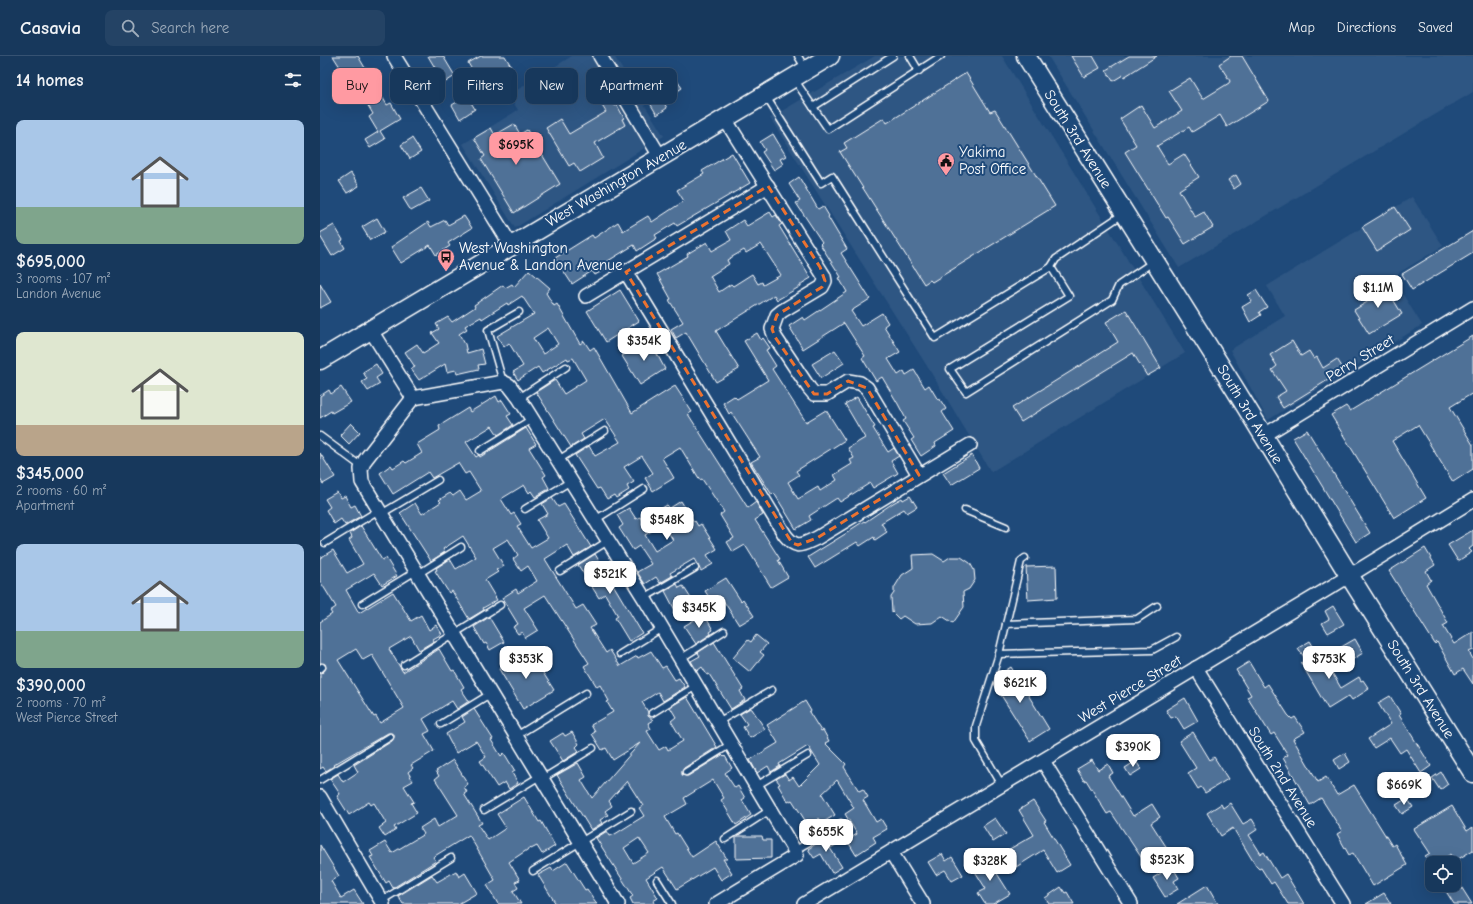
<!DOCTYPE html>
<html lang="en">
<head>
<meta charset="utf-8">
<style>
	:root { --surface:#17385c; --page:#244365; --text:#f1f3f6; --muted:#9eacbb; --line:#365272; --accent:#ff9aa2 }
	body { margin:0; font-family:"Comic Neue",sans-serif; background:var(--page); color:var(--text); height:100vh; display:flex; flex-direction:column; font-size:15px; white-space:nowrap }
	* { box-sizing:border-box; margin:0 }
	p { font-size:13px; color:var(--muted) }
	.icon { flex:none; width:22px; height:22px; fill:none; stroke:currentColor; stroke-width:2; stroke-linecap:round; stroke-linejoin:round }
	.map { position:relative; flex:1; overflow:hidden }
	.details { display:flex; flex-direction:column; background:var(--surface); width:320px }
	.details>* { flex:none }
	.guide { position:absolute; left:12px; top:12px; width:380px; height:36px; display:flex; gap:8px }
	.buttons { position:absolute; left:1105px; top:800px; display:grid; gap:8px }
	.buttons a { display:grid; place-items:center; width:36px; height:36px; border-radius:8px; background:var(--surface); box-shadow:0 4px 16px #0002,0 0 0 1px var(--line); font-size:20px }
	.price { position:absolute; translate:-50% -34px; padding:0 9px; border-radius:8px; background:#fff; color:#222; font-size:13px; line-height:26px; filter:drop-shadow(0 1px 2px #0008) }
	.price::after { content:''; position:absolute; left:50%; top:24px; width:12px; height:9px; margin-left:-6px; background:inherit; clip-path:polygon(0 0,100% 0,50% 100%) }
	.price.current { background:var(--accent); color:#111 }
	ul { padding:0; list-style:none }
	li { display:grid; align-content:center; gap:8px; height:212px; padding:0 16px }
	li span { display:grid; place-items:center; height:124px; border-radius:8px; color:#555 }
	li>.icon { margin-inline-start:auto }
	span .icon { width:72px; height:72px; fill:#fffc; stroke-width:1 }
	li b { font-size:17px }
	h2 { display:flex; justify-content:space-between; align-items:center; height:48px; padding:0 16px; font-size:17px }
	.pill { padding:0 14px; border-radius:8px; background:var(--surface); box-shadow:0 4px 16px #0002,0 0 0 1px var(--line); font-size:14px; line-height:36px }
	.pill.current { background:var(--accent); color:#111 }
	header { display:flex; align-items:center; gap:24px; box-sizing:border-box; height:56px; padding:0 20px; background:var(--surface); border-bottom:1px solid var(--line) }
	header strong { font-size:19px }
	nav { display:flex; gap:22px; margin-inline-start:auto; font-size:14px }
	.search { width:280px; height:36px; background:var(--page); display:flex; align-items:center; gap:10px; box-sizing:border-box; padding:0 14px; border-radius:8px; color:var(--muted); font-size:15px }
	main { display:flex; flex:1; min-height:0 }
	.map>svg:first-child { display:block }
</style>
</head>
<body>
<header>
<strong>Casavia</strong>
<div class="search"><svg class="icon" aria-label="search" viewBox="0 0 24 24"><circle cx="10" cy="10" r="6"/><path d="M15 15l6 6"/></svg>Search here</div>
<nav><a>Map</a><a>Directions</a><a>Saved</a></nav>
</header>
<main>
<section class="details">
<h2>14 homes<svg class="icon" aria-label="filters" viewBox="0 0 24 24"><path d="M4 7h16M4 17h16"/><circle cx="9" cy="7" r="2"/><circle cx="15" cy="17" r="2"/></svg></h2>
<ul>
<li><span style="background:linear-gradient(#a9c7e8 70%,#7fa58c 0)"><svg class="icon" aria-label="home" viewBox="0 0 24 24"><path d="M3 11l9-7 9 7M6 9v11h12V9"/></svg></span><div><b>$695,000</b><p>3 rooms · 107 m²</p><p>Landon Avenue</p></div></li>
<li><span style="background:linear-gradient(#dfe7d0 75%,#b9a48a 0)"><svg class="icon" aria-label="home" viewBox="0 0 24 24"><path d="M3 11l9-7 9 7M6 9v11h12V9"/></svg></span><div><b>$345,000</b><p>2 rooms · 60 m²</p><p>Apartment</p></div></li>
<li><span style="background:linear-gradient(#a9c7e8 70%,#7fa58c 0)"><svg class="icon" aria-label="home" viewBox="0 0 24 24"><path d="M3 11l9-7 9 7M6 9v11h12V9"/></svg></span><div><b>$390,000</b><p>2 rooms · 70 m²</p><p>West Pierce Street</p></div></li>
</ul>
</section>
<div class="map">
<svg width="1153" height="848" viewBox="0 0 1153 848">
	<rect width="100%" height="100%" fill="#1f4a7a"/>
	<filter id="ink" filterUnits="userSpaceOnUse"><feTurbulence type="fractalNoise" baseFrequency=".025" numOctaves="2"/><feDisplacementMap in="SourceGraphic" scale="8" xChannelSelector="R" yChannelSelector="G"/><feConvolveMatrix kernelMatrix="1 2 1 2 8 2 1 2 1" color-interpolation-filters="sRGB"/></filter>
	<g filter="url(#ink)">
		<g fill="#2e5683">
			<path d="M252,0H294L344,80L195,172L143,88L198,54L189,39Z"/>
			<path d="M555,0H682L865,297L671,416L607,310L450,62Z"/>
			<path d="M728,0H1153V36L859,212Z"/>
			<path d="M1092,141L1123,190L1072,221L1102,269L948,364L910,294L965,260L947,230Z"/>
		</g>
		<g fill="#507197" stroke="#fff" fill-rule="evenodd">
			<path d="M13,0H38L67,49L71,47L80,63L60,75L65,83L50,92L45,84L58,76L49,61L53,58L40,36L23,46L13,30L27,22Z"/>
			<path d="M108,0H123L135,20L124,27Z"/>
			<path d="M161,0H185L191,10L160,27L148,7Z"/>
			<path d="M751,0H773L780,12L764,21Z"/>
			<path d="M809,0H837L804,21L803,19L793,25L786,14Z"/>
			<path d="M911,0H922L949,45L907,71L900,59L872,76L869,71L837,90L848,108L864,98L879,121L859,134L875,161L884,156L893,171L865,188L848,161L846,162L805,96L816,89L800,63L821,49L835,72L862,55L849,35L870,22L883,43L909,27L910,25L899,8Z"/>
			<path d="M646,17L670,56L675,54L735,150L612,226L610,224L604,228L520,96L527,92L524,87L564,62L567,67Z"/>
			<path d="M354,20L362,32L343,45L347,52L337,59L327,42L345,31L342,27Z"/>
			<path d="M283,29L295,50L297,49L304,62L302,63L305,69L275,87L283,102L260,116L254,107L249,110L226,72L240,63L249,78L286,56L273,35Z"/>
			<path d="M147,40L155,53L140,63L132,49Z"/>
			<path d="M194,68L200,78L207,74L240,128L194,157L161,103L165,100L154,82L171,72L175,79Z"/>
			<path d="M453,78L466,100L460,103L463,108L454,114L442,96L445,94L440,86Z"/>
			<path d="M92,82L101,96L90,103L81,89Z"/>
			<path d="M412,97L430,127L357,170L355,167L335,179L337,182L317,195L314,189L288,205L291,210L275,219L272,215L252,228L235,202L272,179L274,182L298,166L303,175L328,160L332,166L364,145L357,134L384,118L382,115Z"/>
			<path d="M31,117L39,130L27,137L19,125Z"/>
			<path d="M916,119L921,128L914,133L908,124Z"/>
			<path d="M479,121L498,153L503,150L509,160L508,161L527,193L521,197L550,243L531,255L541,270L562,257L568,267L564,270L580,296L568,303L578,319L584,315L586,319L594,314L605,332L609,329L618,344L619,342L626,353L622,356L634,375L615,387L616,390L601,400L591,384L594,382L583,365L586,363L578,348L562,321L556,325L542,302L545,300L524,267L483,293L469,270L483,261L485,264L527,236L519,222L521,221L500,188L502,186L476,147L480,145L469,128Z"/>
			<path d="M101,132L109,145L91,155L83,142Z"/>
			<path d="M1075,151L1090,174L1057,195L1042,171Z"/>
			<path d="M450,156L453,161L456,159L462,168L459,170L491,222L481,228V230L457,244L454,239L396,275L419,313L396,326L366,276L356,282L351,273L363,266L349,244L351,243L337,218L368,200L367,198L387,186L392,195L411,184L406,175L423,164L427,170ZM441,188L461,219L443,229L442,226L438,228L432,218L413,230L411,228L399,236L390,220L409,208L407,204L424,194L426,197Z"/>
			<path d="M144,160L152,172L128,187L130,190L116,199L110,189L81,207L71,191L108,166L111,171L125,164L128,169Z"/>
			<path d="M57,162L65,176L50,184L42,171Z"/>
			<path d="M14,169L23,184L21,185L25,192L12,200L0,180V177Z"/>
			<path d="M1153,175V197L1092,234L1082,218Z"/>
			<path d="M209,214L230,232L226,237L234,250L237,248L260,288L264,285L270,294L274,291L312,357L355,330L372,356L368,358L428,452L436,446L443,459L435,464L460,503L458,504L468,521L451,531L425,489L413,496L407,486L414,482L400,459L404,456L382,423L380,424L360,391L342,402L354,422L333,435L325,422L333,417L322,400L304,411L314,426L307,430L309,434L296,442L294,439L287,443L280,432L277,433L255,399L269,390L275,400L300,386L285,363L261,378L264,383L251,391L216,336L235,324L244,338L266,324L253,302L248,304L247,302L222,317L218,311L198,324L193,316L203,310L189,287L184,291L177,280L214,258L202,240L188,249L187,247L162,263L161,261L145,270L147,273L139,278L145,288L147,297L161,293L165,308L158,309L159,313L137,318L136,314L127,316L125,308L99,324L91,313L95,311L85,296L97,288L103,297L119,287L112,277L119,273L116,268L128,261L132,266L155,251L154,249L183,229L185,232L192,228L194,231ZM228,272L238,288L223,298L213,282Z"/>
			<path d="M1062,225L1082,258L1049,278L1034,254L1057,240L1051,231Z"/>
			<path d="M0,228L11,246L0,252Z"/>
			<path d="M300,234L319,265L286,286L267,255Z"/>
			<path d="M936,234L947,251L939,256L941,259L930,266L922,251L932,245L928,239Z"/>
			<path d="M806,254L841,312L827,320L813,297L701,366L692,352L798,286L786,266Z"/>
			<path d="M437,277L441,284L443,282L450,292L446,294L456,310L452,313L486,366L506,354L525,384L476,415L479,419L468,426L478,443L498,431L500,435L517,424L514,419L532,408L530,404L534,402L528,392L545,382L525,348L537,341L555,371L553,372L568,396L574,392L579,400L571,405L578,417L553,432L550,427L520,446L517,442L489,460L491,464L476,473L454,437L452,439L431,406L440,401L411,356L409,358L403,347L414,340L417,343L448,324L424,285Z"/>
			<path d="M1153,280V337L1130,351L1153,389V413L1133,426L1098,369L1072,385L1106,442L1074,462L1011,359L1026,350L1030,355Z"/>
			<path d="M329,283L345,313L320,329L302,300Z"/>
			<path d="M972,285L981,300L989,295L994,303L997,301L1003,312L1017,303L1024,314L963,352L956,341L966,335L952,314L957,310L950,299Z"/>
			<path d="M515,294L524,307L501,322L492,308Z"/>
			<path d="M56,308L62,318L56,322L60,328L48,335L42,326L47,323L43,316Z"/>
			<path d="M21,331L31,346L12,357L11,355L0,362V340L9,334L11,338Z"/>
			<path d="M176,340L179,346L182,344L191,358L187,360L193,369L178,379L172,370L146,386L156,401L159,399L160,401L206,372L216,388L209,392L226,419L223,421L229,432L227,434L215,441L211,435L209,437L204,429L181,443L191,459L194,457L201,468L197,470L211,492L228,482L217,464L228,458L222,448L232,442L238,451L244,448L271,491L254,501L247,489L225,503L256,553L263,549L276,569L270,572L286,597L290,594L300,610L317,600L318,602L331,595L342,612L346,610L355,624L359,622L365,631L343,645L338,636L322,646L328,656V660L333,664L328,667L331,673L327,675L339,694L346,690L348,694L363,685L351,665L356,661L350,651L367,641L397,691L364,712L362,716V719L366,720H368L402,699L404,701L405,700L412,712L405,717L415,732L418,730L425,742L422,744L431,759L416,769L401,744L404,742L393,724L364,742L367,748L345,761L355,778L357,777L372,801L396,785L407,803H403L412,817L401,824L393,811L357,833L343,811L326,822L338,842L333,845L335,848H313L310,842L313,840L276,782L287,775L290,780L295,778L324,760L319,752L323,750L307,725L289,745L292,750L285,755L288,759L280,764L282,767L271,774L237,719L258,707L266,721L261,724L272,742L320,687L293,704L286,692L282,694L272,678L275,676L271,669L293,656L287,646L289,645L280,629L277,631L264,610L269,607L225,539L204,552L218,574L205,582L202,576L198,578L193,571L198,568L182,542L196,533L198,537L217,525L208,510L201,515L193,503L198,499L188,483L173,492L184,510L176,514L178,516L165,524L177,544L163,552L164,554L149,563L132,535L129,537L115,515L117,514L116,512L130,503L136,513L156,501L143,480L123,493L125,496L111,505L80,457L95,447L102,458L121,446L119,444L130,437L133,440L140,435L146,444L161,435L149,416L145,418L138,407L112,422L108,416L73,438L60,417L71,409L73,412L84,405L86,407L102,397L97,388L120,374L119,370L148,352L150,356ZM319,782L329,797L313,807L304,792Z"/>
			<path d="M31,367L40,376L29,388L20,379Z"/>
			<path d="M987,374L1050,477L1036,486L973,382Z"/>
			<path d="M0,397L15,421L3,428L0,423Z"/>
			<path d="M652,399L659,412L631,429L623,417Z"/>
			<path d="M17,436L21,442L25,440L31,451L35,449L41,460L25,469L21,463L14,468L6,454L10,451L5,443Z"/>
			<path d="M590,440L597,451L587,457L584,453L561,467L567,476L555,484L554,481L540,490L537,486L495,512L488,501L530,475V474L544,465L545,466L573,447L582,442L583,444Z"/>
			<path d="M361,445L374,466L375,465L378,470L381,468L397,493L387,499L393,508L381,515L374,503L350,517L352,520L340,527L336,521L325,528L317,516L331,508L319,490L313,494L299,472L303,469L297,459L309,452L316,463L320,461L322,464L347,449L350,452ZM343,468L353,484L335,495L325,479Z"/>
			<path d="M41,470L62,504L66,502L77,520L62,529L54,517L26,534L39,557L73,536L91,565L101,559L109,574L116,569L122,578L113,583L114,585L99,594L91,580L69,593L83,616L119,593L132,615L134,614L144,631L141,633L149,645L137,653L132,645L103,663L110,675L104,678L114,695L91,709L93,712L88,716L93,725L84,730L94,746L91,747L97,757L74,771L76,774L65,781L59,772L66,767L54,747L51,749L49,746L29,759L17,740L20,738L10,723L18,718L23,726L38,716L34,709L72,685L74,681V678L70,677H68L13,709L14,710L6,715L3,711L0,713V617L3,616L6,612L5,608L0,607V566L12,558L10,555L16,551L0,525V502L13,494L27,517L43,508L29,484L32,482L30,477ZM36,593L43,604L52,599L84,652L60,667L56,660L54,661L18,604Z"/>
			<path d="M1153,474V490L1149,493L1152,496L1138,505L1128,489Z"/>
			<path d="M1105,492L1115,509L1106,515L1111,524L1106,528L1128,567L1123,570L1134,588L1153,576V594L1149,596L1153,603V628L1143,613L1135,618L1117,586L1115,588L1069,515Z"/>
			<path d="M275,498L322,577L309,585L295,562L298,560L285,538L279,542L258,509Z"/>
			<path d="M613,498L624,505L630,501H641L650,507L654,514L655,524L649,533L643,536L644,551L633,567L622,560L612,567L595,568L583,560L579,563L572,556L571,541L574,537V532L582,519L593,512L592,499Z"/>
			<path d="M736,510L737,542L708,544L706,511Z"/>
			<path d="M406,522L421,545L423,543L434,560L419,569L401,541L392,546L385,535Z"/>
			<path d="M357,528L359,532L363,530L372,544L355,554L345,535Z"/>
			<path d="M1013,550L1024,568L1008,577L1002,567L1009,563L1005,555Z"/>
			<path d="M384,558L393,574L390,576L391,578L376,588L364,570Z"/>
			<path d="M169,561L184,586L170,594L166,587L164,588L154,571Z"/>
			<path d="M436,579L447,588L440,596L444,599L430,616L413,602L428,584L431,586Z"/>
			<path d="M1035,583L1043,597L1025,608L1016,594Z"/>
			<path d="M990,585L996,595L994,597L1007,618L1011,615L1021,632L1039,621L1041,625L1043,624L1049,633L1032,644L1029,640L1008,653L981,607L986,604L978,592Z"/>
			<path d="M394,586L423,633L420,635L425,644L411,653L389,618L387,619L382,611L377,615L371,605L380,600L378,597L380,595Z"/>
			<path d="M209,595L234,634L203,653L179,613Z"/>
			<path d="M929,606L944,631L948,628L968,659L972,663L975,661L985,676L973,683L998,726L1006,721L1017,739L1034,729L1072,790L1075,788L1087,809L1053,830L1033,797L1029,799L1017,778L1022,775L1001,742L990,749L963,702L968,699L954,677L951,679L927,641L931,639L916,614Z"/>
			<path d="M691,611L729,673L710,685L674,628L677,620Z"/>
			<path d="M1070,640L1081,658L1079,659L1111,710L1101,717L1086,693L1080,697L1070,682L1054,692L1048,683L1071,668L1058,647Z"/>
			<path d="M865,642L878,665L864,673L856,660L851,662L846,654Z"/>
			<path d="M485,645L491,655L489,656L501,675L503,674L509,685L505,687L526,708L524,711L539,735L543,733L548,741L543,744L556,766L561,763L567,773L553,781L556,786L536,799L527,784L537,778L525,758L534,752L517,724L502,738L515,759L502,767L499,762L488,769L472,744L468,746L458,729L460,728L456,723L465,718L469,724L473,721L479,730L500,709L488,690L459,708L460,710L451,716L448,710L437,717L430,704L458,687L447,669Z"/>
			<path d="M430,652L432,653L445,673L430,682L423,671L427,668L420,658Z"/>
			<path d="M154,653L173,683L171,684L181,700L184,697L195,715L192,717L198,727L189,733L185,726L177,731L160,705L166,701L156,685L136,697L129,684L126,678L145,666L142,661Z"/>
			<path d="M252,676L259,688L256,691L259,695L243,705L230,685L243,677L245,680Z"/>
			<path d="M873,676L890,704L894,701L908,723L885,737L881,731L878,733L868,717L876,712L859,685Z"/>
			<path d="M1025,697L1030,706L1019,713L1014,704Z"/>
			<path d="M133,704L148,728L144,731L147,736L144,738L162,767L158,769L168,784L186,772L177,758L204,741L219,766L221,765L235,790L222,798L217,790L211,793L210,792L189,806L200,824L195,826L198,832L193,835L201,848H178L167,829L175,824L149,779L113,801L116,805L73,832L69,825L66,827L50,801L53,800L50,795L65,786L72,797L104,778L100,772L114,763L118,771L138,759L115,723L119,720L116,715Z"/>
			<path d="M772,704L778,714L788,708L793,717L788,720L813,760L832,748L840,761L831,767L856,806L845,813L835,796L823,804L791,756L787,758L766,724L764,725L757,713Z"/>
			<path d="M816,705L821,713L810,720L805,712Z"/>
			<path d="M1121,716L1128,728L1120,734L1112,722Z"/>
			<path d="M1087,742L1093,751L1082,758L1076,749Z"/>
			<path d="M713,745L726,765L724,766L750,809L737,817L723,794L696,811L686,795L714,779L699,754Z"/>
			<path d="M910,747L923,768L932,763L938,773L929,779L941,798L944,796L960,822L966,818L984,848H968L954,826L951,828L941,812L939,813L936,810L913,772L901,780L887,757L901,748L903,752Z"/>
			<path d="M1132,750L1147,775L1153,771V794L1135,805L1131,798L1116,807H1112L1111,810L1105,800L1110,797L1094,773Z"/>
			<path d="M675,762L686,778L673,786L663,770Z"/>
			<path d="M510,779L516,789L510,792L522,811L512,817L501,798L494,802L488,793Z"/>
			<path d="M417,780H442L443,784H451V802L416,803V781Z"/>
			<path d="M0,789L19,820L11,825L21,842L34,834L43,848H0Z"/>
			<path d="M622,798L626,805L632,801L643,819L632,825L625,814L616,819L608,806Z"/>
			<path d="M666,800L690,838L673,848H665L658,837L666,833L651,809Z"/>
			<path d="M247,806L265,834L267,833L277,848H236L218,819L231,812L233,815Z"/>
			<path d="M852,810L859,822L854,825L858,833L845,841L833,822Z"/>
			<path d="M136,815L139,821L145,817L157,837L138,848H83L78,840L112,819L117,826Z"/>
			<path d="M887,829L898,848H857Z"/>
			<path d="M1122,829H1140L1152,848H1134Z"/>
			<path d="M741,831L745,837L747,836L754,848H729L725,842Z"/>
			<path d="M1064,837L1071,848H1046Z"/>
		</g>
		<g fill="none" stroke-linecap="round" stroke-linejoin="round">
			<g stroke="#fff" stroke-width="9">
				<g id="lane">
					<path d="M478,0L485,12"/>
					<path d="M590,0L599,15"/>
					<path d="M474,23L508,73L621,0"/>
					<path d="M445,39L501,127L512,120L615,282L731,211L749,240L630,313L646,336L792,244L799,229L833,206"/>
					<path d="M493,51L573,0"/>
					<path d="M731,211L736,203L803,158"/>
					<path d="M183,326L168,274L199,256"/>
					<path d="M199,342L246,311"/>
					<path d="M0,380L42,411"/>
					<path d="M160,395L212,363"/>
					<path d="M238,404L285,375"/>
					<path d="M205,453L251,425"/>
					<path d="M645,454L686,471"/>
					<path d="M61,458L118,424"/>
					<path d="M275,464L324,433"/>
					<path d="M5,487L59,454"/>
					<path d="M240,515L288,485"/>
					<path d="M98,518L141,491"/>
					<path d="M324,542L375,512"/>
					<path d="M42,548L96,515"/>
					<path d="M686,568L817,563L837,550"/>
					<path d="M300,598L342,572"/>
					<path d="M679,598L832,594L856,581"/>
					<path d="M360,603L404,575"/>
					<path d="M84,609L180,549"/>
					<path d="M0,613L2,611"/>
					<path d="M332,657L376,630"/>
					<path d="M398,666L452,634"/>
					<path d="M121,668L170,638"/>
					<path d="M196,680L266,637"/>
					<path d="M366,716L411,688"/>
					<path d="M222,723L273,692"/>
					<path d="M0,724L70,681"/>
					<path d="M682,729L656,685V670L679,598L701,505L705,502"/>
					<path d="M436,730L488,699"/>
					<path d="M164,754L220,720"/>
					<path d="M405,783L450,754"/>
					<path d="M474,795L521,767"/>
					<path d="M213,815L311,755"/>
					<path d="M337,824L352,848"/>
					<path d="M61,845L131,802"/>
				</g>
			</g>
			<g stroke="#fff" stroke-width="16">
				<g id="street">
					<path d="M74,0L191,189"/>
					<path d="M280,0L341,102"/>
					<path d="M405,63L504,220L505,225L502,231L462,255L457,259L452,273L455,281L489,332L494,338H507L528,325L540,327L547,332L599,419"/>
					<path d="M306,216L465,479C477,494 481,489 497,482L650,389"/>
					<path d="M266,240L448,130"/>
					<path d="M50,273L93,342"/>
					<path d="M943,380L1153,252"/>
					<path d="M876,612L1023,848"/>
					<path d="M723,705L811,848"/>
					<path d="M0,741L63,848"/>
					<path d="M571,796L603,848"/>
					<path d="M298,848L42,426L41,413L45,404L93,342L183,326L189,329L199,342L326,545L477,799L396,848"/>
					<path d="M484,848L1016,528L1153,444"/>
				</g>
			</g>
			<g stroke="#fff" stroke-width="21">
				<g id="secondary">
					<path d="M706,0L915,333L1024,511L1153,717"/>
					<path d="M0,304L510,0"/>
				</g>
			</g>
			<use href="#lane" stroke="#1f4a7a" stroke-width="6"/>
			<use href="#street" stroke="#1f4a7a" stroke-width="13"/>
			<use href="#secondary" stroke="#1f4a7a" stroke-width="18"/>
		</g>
	</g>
	<path fill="none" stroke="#eb7230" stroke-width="3" stroke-dasharray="8 5" stroke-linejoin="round" d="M448,130L500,211L505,225L502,231L457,259L452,273L455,281L494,338H507L528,325L547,332L599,419L497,482L478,489L472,487L306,216Z"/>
	<defs>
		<g id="civic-pin" transform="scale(0.9)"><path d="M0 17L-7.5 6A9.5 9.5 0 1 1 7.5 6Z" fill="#ff9aa2" stroke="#1f4a7a"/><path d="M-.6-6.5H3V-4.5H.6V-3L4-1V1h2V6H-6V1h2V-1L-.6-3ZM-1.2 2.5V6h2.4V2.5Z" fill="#111"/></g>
		<g id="bus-pin" transform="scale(0.9)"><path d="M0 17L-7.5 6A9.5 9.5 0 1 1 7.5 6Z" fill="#ff9aa2" stroke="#1f4a7a"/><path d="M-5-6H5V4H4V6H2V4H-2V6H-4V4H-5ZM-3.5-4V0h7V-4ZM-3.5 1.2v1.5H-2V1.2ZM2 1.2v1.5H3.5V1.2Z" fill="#111"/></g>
	</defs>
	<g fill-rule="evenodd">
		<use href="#civic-pin" x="626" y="105"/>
		<use href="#bus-pin" x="126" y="201"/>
	</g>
	<g text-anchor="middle" stroke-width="4" stroke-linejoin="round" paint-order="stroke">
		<g font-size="15" fill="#fff" stroke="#1f4a7a">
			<text transform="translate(758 83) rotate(58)" y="5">South 3rd Avenue</text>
			<text transform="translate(296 127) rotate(-30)" y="5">West Washington Avenue</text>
			<text transform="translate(1040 302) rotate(-31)" y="5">Perry Street</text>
			<text transform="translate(930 358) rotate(59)" y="5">South 3rd Avenue</text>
			<text transform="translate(810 633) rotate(-31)" y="5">West Pierce Street</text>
			<text transform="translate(1101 633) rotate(58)" y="5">South 3rd Avenue</text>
			<text transform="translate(963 721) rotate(58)" y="5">South 2nd Avenue</text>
		</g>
		<g font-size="15" fill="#fff" stroke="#1f4a7a" text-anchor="start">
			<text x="639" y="101">Yakima<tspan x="639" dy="17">Post Office</tspan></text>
			<text x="139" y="197">West Washington<tspan x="139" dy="17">Avenue &amp; Landon Avenue</tspan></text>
		</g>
	</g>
</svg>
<div class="buttons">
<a><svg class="icon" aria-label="locate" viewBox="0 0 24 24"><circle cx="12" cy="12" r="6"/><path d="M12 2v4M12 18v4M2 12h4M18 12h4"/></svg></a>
</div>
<b class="price current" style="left:196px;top:110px">$695K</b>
<b class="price" style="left:1058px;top:253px">$1.1M</b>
<b class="price" style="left:324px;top:306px">$354K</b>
<b class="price" style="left:347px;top:485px">$548K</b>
<b class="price" style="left:290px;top:539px">$521K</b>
<b class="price" style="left:379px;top:573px">$345K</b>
<b class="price" style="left:206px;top:624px">$353K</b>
<b class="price" style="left:1009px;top:624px">$753K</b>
<b class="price" style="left:700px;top:648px">$621K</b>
<b class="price" style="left:813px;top:712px">$390K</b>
<b class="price" style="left:1084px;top:750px">$669K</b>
<b class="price" style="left:506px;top:797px">$655K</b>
<b class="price" style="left:847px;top:825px">$523K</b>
<b class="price" style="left:670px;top:826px">$328K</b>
<div class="guide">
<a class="pill current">Buy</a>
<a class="pill">Rent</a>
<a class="pill">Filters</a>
<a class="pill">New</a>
<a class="pill">Apartment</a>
</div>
</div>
</main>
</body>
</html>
